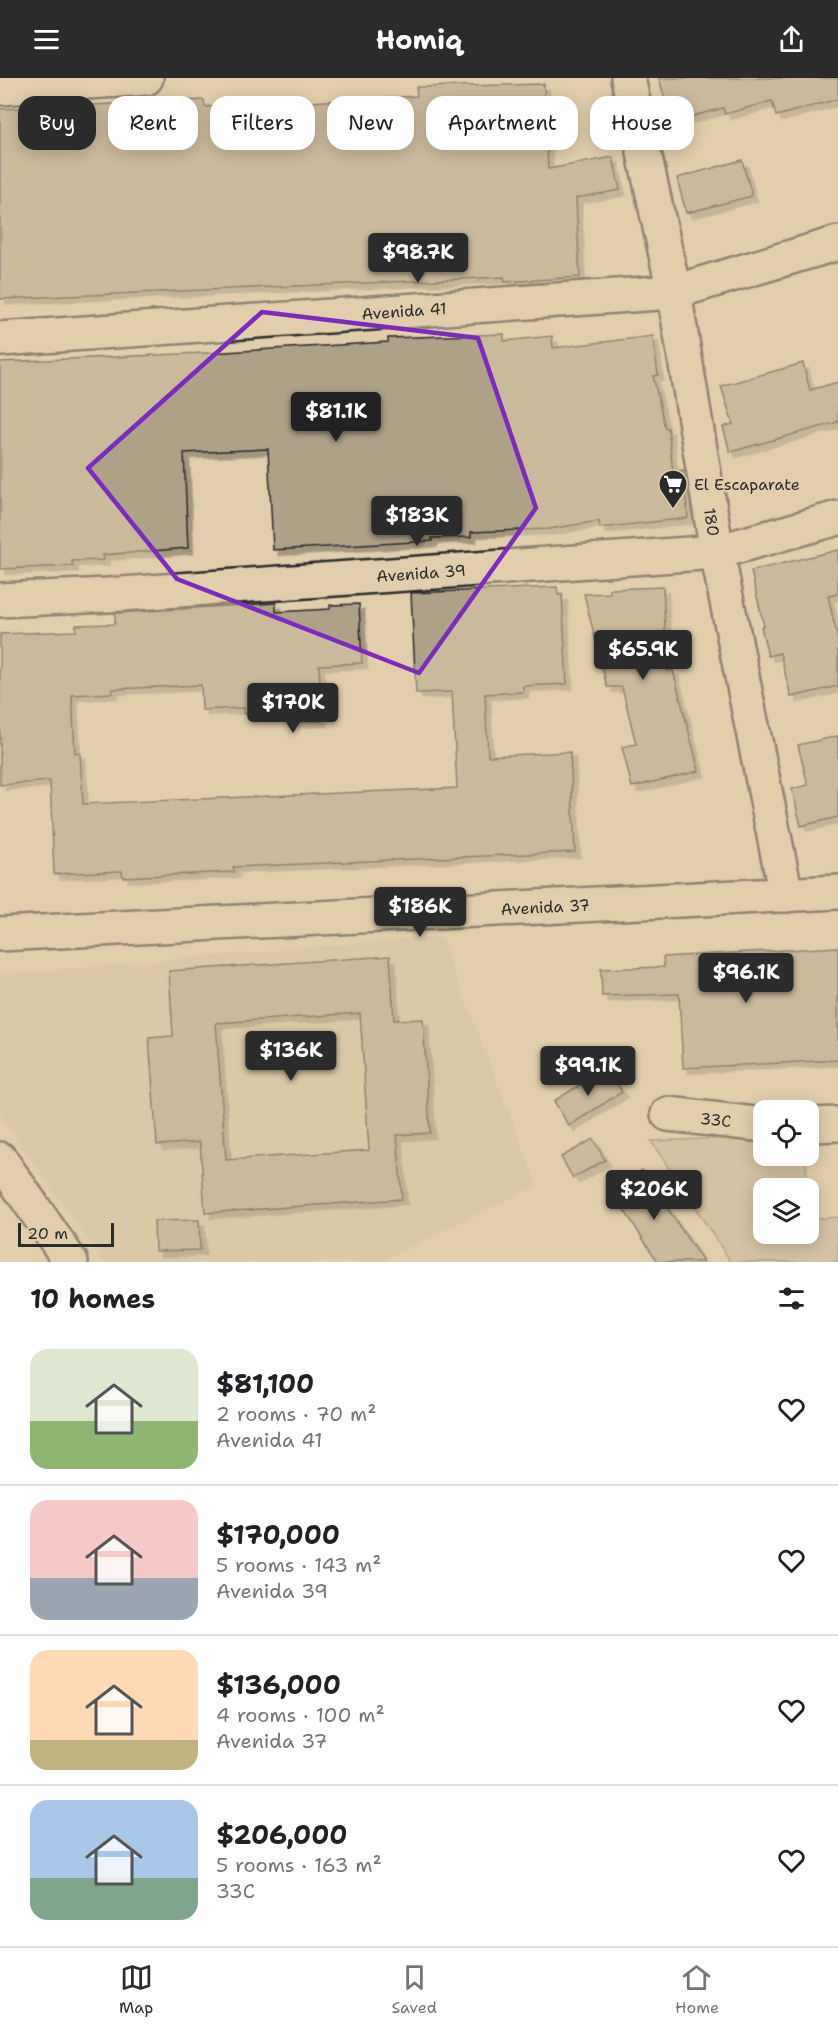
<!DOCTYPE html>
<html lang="en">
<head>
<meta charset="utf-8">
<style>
	:root { --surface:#fff; --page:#f2f2f2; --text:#202124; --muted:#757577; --line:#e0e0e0; --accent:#2b2b2b }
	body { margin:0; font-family:"Shantell Sans",sans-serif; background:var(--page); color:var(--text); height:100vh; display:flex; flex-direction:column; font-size:22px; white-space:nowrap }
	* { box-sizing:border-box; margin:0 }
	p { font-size:20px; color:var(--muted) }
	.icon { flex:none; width:33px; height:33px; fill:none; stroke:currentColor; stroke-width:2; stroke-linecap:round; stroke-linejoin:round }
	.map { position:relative; height:1184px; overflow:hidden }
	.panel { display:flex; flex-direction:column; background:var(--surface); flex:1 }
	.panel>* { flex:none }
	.guide { position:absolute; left:18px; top:18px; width:802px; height:54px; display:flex; gap:12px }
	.tools { position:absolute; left:753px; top:1022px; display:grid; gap:12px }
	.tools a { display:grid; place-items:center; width:66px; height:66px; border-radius:12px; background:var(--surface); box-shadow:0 3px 15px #0003; font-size:30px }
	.scale { position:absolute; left:18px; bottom:15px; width:96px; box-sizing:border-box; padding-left:6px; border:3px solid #2b2b2b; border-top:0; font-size:16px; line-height:21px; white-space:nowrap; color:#2b2b2b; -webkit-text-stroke:4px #e2ceac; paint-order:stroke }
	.price { position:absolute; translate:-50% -51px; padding:0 14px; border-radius:6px; background:var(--accent); color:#fff; font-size:20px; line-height:39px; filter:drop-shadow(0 2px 3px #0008) }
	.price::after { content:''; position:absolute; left:50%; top:36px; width:18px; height:14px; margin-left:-9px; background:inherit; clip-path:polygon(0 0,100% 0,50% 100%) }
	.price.selected { background:#222; color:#fff }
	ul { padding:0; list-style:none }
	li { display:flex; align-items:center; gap:18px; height:150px; padding:0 30px }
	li+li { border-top:2px solid var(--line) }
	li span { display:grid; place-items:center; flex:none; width:168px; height:120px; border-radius:18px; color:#555 }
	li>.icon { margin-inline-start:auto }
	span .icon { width:72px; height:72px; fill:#fffc; stroke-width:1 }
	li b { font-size:26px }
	h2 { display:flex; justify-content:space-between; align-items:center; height:72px; padding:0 30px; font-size:26px }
	.chip { padding:0 21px; border-radius:18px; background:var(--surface); box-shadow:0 3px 15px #0003; font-size:21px; line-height:54px }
	.chip.selected { background:var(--accent); color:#fff }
	header { display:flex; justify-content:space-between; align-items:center; height:78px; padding:0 30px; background:var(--accent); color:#fff; font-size:27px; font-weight:700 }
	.dock { display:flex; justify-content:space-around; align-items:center; height:84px; border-top:2px solid var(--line); background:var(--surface); font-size:16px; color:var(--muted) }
	.dock a { display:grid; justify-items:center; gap:3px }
	.dock .selected { color:var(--accent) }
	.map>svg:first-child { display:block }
</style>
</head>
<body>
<header><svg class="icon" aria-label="menu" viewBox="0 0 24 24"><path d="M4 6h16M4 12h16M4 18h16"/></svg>Homiq<svg class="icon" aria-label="share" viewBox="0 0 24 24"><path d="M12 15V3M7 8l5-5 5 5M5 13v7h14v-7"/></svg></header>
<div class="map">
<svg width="838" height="1184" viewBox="0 0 838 1184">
	<defs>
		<filter id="shadow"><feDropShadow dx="5.5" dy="5.5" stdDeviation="0" flood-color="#0004"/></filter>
	</defs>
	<rect width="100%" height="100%" fill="#e2ceac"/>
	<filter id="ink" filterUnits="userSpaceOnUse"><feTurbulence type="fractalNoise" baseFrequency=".0167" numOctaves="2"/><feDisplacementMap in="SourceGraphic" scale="12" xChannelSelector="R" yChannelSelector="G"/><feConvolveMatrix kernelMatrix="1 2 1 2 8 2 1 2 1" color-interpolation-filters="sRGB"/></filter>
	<g filter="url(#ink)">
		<path fill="#d3c0a1" d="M440,858L537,1107L379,1184H104L0,1036V897Z"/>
		<path fill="#c4b397" stroke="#786f61" stroke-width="1.5" d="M763,1059L764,1077H805L808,1110H764V1155H808L809,1120L810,1141L838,1139V1184H731L651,1063Z"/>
		<g fill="#afa088" stroke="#2b2b2b" stroke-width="1.5" fill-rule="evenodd" filter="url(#shadow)">
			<path d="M659,0H838V21L776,38L772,23L725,36L723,30L671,44Z"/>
			<path d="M544,6L548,91L613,79L620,112L576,120L580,199L505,204L504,199L0,221V31L204,22L205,29L290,25L417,18L416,9Z"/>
			<path d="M742,82L752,118L686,135L677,100Z"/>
			<path d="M504,256V263L552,258L553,270L653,258L658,297L653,298L665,350H668L673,394L683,392L688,440L600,450L599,443L549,451L471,454V459L432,460V463L273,472L268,371L184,375L188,470L103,477L104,482L72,483L73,488L0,491V284L225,274L388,264V260Z"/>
			<path d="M803,285L810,312L838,304V344L730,374L723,349L733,346L721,308Z"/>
			<path d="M838,472V516L828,518L838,562V608L791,619L780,575L768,578L761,549L764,548L751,493Z"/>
			<path d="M557,509L558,517H562L567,606L523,608V614L485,616L488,678L570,674L575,774L233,789L234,794L123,799L122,793L54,796L50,703L0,707V556L76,553V547L115,546V535L276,525V534L330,531V527L359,526L362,585L319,587L322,643L292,644L291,634L244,636V630L202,632L201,607L112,611V615L72,617L75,675H80L83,726L457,710L452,614L416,615L411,515Z"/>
			<path d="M663,509L667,593L673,592L699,693L632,709L622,669L636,666L622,609H607L584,516L610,515V511Z"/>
			<path d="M838,658V739L801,748L792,711L808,707L798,667Z"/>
			<path d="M838,869V982L683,990L679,916L602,918L601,891L664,889L663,879Z"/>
			<path d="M390,878L394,942L423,941L430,1055L397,1057L402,1121L205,1135L200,1064L157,1067L149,960L173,958L169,893ZM360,935L369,1072L226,1082L216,945Z"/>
			<path d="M607,990L622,1014L569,1048L554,1023Z"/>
			<path d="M593,1061L605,1082L573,1100L561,1079Z"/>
			<path d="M642,1092L703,1184H658L611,1112Z"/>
			<path d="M199,1142L200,1172L155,1173L154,1143Z"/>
		</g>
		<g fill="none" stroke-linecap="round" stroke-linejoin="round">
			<g stroke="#2b2b2b" stroke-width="38">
				<g id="minor">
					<path id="s1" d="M628,0L674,214L717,474L786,817"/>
					<path d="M0,10L146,0"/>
					<path id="s2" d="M0,261L674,214L838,165"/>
					<path id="s3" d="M0,522L108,517L717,474L838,440"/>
					<path id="s4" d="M0,856L838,814"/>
					<path id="s5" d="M668,1036L764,1047"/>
					<path d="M808,1047L838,1046"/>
					<path d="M0,1081L71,1184"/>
				</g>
			</g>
			<use href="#minor" stroke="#e2ceac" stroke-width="33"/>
		</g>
	</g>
	<path d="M0 0H838V1184H0ZM262,234L478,260L536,430L419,595L177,501L88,390Z" fill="#e2ceac" fill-opacity=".55" fill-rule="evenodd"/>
	<path fill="none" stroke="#7b2cbf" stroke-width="4.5" stroke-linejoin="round" d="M262,234L478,260L536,430L419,595L177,501L88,390Z"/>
	<defs>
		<g id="supermarket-pin" transform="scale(1.5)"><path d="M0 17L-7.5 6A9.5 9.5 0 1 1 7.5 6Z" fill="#2b2b2b" stroke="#e2ceac"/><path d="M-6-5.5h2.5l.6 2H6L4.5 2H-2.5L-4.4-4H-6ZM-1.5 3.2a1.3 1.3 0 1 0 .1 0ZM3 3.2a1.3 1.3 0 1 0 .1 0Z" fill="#fff"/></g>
	</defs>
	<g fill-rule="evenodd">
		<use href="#supermarket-pin" x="673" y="406"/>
	</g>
	<g text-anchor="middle" stroke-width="4.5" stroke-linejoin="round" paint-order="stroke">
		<g font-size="16" fill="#2b2b2b" stroke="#e2ceac">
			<text dy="6" stroke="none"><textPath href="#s2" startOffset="405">Avenida 41</textPath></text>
			<text dy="6" stroke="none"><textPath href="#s1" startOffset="452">180</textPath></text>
			<text dy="6" stroke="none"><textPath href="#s3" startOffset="422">Avenida 39</textPath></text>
			<text dy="6" stroke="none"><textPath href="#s4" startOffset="546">Avenida 37</textPath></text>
			<text dy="6" stroke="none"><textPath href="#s5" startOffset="48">33C</textPath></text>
		</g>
		<g font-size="16" fill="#2b2b2b" stroke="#e2ceac" text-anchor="start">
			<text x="694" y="412">El Escaparate</text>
		</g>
	</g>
</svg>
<div class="tools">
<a><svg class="icon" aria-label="locate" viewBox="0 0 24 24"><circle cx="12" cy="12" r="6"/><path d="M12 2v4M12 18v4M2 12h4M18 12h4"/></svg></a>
<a><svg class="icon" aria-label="layers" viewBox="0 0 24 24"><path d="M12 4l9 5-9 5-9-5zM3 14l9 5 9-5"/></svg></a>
</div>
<div class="scale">20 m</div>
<b class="price" style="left:418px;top:206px">$98.7K</b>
<b class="price selected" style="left:336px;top:365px">$81.1K</b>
<b class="price" style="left:417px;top:469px">$183K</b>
<b class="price" style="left:643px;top:603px">$65.9K</b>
<b class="price" style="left:293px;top:656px">$170K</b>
<b class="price" style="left:420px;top:860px">$186K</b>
<b class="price" style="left:746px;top:926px">$96.1K</b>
<b class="price" style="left:291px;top:1004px">$136K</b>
<b class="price" style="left:588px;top:1019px">$99.1K</b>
<b class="price" style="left:654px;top:1143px">$206K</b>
<div class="guide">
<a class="chip selected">Buy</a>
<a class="chip">Rent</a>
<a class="chip">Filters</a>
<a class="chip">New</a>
<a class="chip">Apartment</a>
<a class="chip">House</a>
</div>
</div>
<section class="panel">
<h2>10 homes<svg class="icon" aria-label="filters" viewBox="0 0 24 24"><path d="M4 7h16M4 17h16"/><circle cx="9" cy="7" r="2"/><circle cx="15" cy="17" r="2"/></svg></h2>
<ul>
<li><span style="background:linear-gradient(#dfe7d0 60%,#8fb573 0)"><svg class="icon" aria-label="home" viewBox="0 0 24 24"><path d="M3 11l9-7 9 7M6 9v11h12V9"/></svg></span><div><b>$81,100</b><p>2 rooms · 70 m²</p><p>Avenida 41</p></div><svg class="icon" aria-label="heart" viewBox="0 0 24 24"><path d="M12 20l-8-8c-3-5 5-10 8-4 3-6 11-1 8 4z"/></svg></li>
<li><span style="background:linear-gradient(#f6c9c9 65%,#9aa5b1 0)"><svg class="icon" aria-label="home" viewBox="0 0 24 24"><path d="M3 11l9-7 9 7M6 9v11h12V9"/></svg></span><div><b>$170,000</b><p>5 rooms · 143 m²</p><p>Avenida 39</p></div><svg class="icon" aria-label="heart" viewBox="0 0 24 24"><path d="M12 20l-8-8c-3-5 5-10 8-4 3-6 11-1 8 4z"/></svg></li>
<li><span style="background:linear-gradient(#ffd9b3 75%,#c2b280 0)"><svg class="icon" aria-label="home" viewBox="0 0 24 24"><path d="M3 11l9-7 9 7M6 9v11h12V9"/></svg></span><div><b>$136,000</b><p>4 rooms · 100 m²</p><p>Avenida 37</p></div><svg class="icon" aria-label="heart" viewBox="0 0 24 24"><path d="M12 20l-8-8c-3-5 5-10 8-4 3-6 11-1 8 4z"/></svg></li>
<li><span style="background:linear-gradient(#a9c7e8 65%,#7fa58c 0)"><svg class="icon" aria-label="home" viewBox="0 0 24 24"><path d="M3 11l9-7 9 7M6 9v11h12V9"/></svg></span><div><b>$206,000</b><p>5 rooms · 163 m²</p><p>33C</p></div><svg class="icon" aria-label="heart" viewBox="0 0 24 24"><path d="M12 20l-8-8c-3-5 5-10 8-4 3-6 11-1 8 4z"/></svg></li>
</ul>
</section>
<nav class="dock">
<a class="selected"><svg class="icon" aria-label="map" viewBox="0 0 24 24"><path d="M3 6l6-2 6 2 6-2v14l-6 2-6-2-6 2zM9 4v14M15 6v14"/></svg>Map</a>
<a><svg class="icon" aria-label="saved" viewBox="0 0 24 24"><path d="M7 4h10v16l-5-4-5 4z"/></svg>Saved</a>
<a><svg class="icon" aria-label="home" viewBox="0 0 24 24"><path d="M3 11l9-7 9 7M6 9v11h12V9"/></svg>Home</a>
</nav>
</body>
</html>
